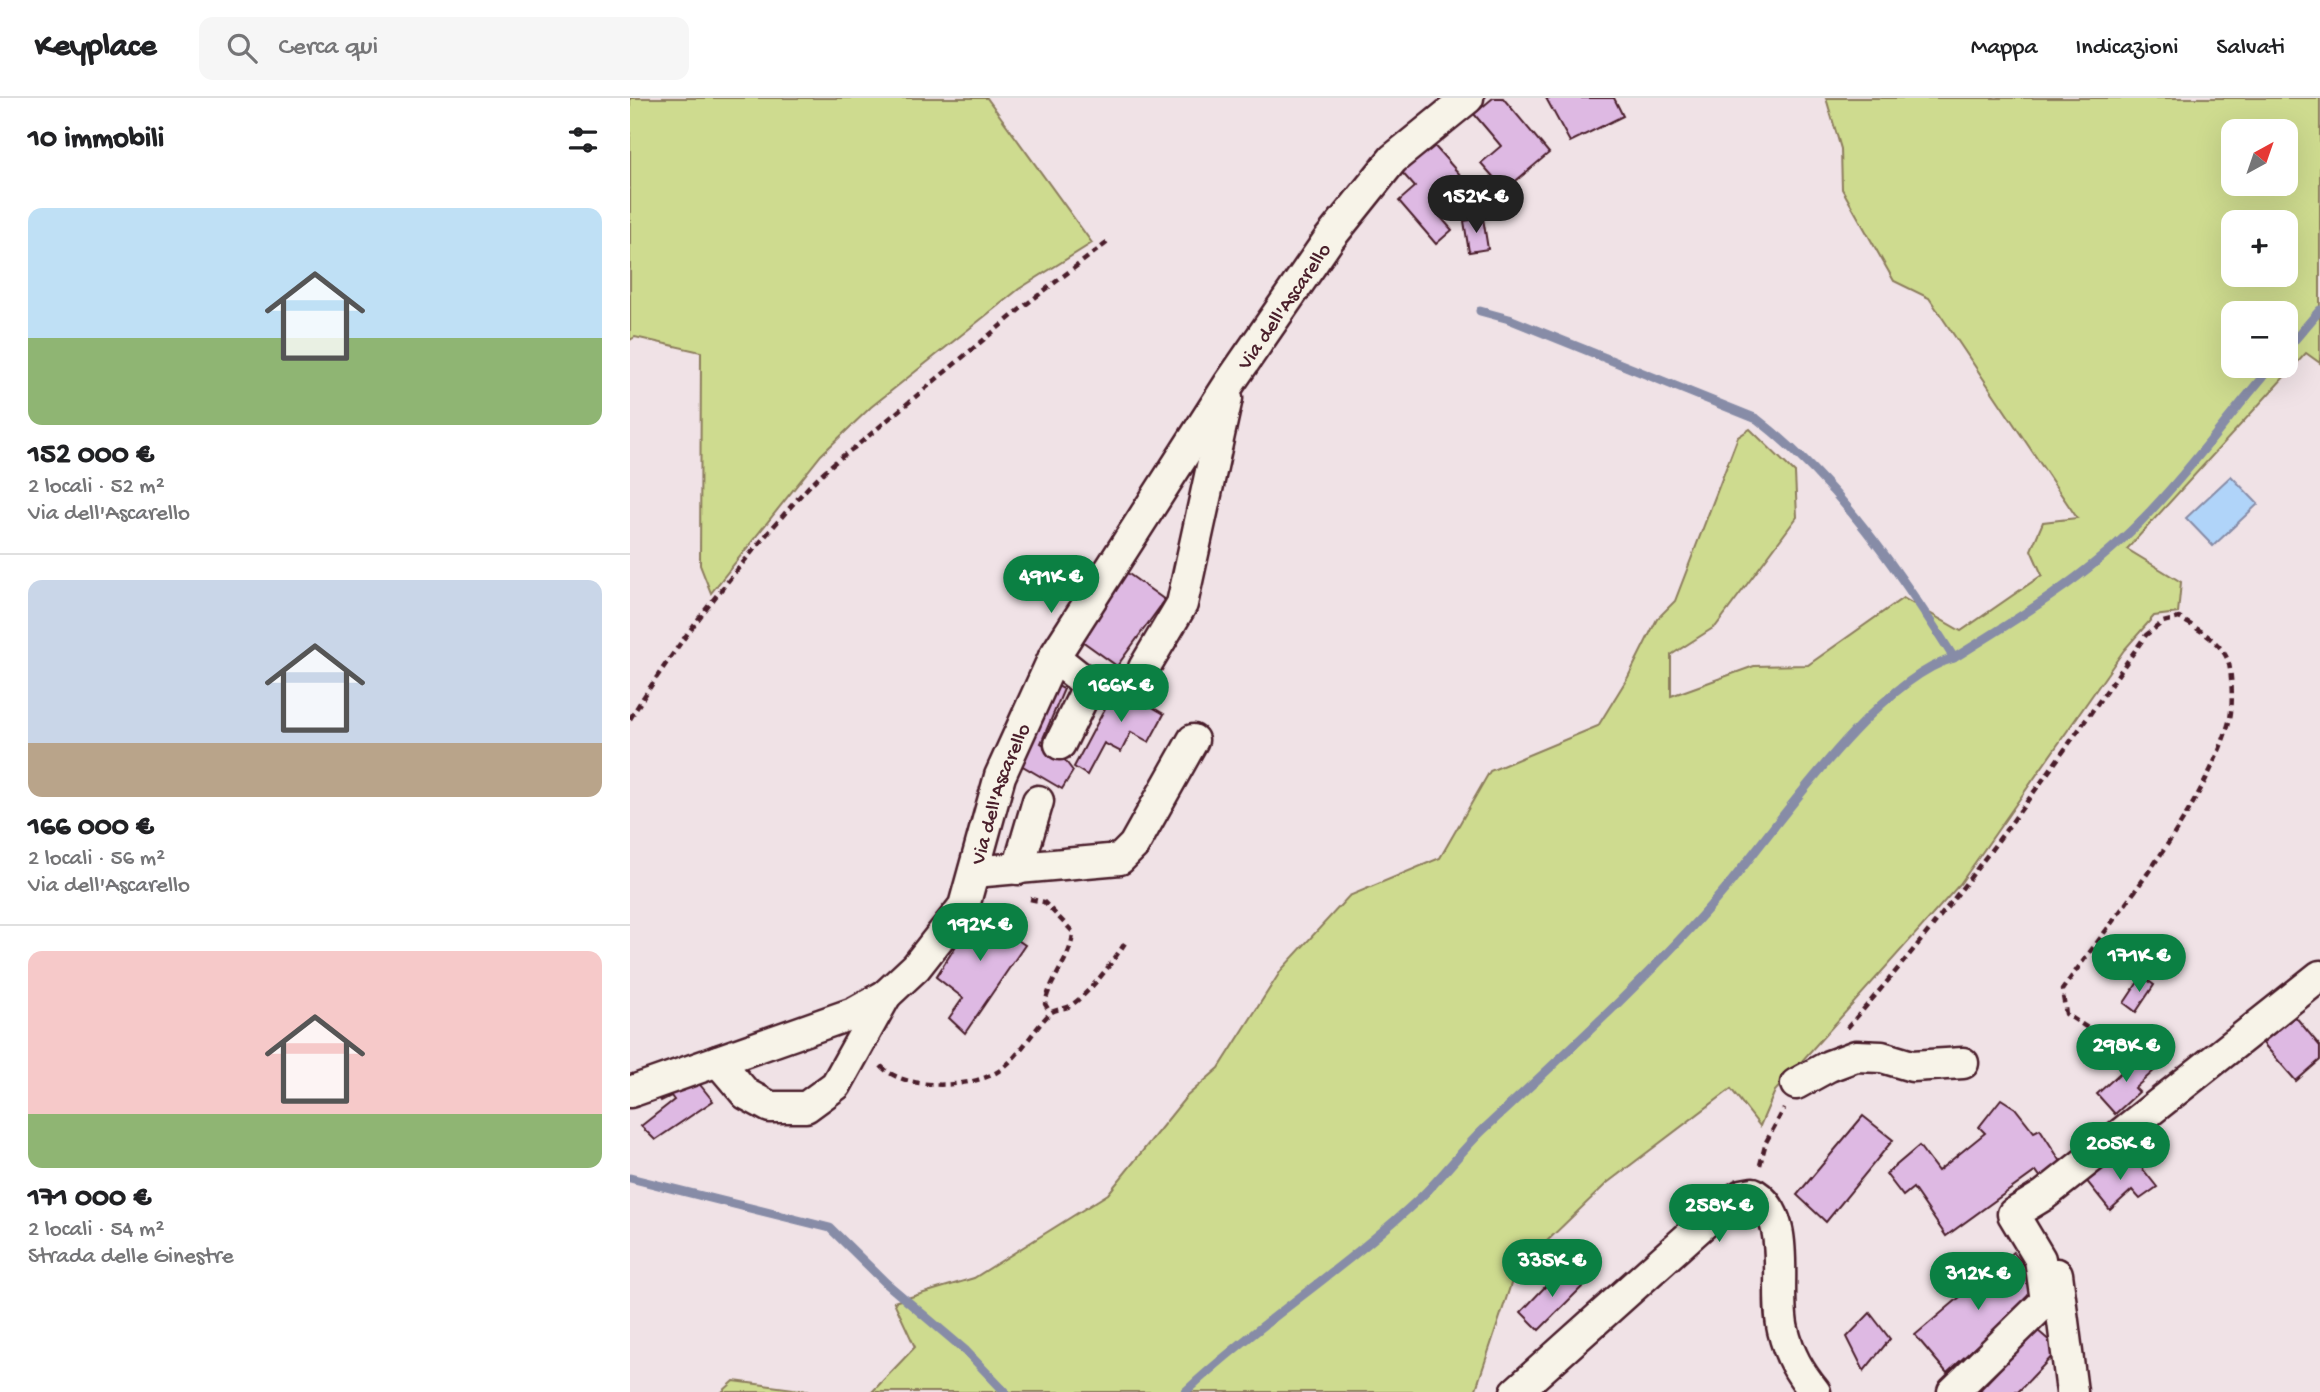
<!DOCTYPE html>
<html lang="it">
<head>
<meta charset="utf-8">
<style>
	:root { --surface:#fff; --page:#f6f6f6; --text:#202124; --muted:#757577; --line:#e0e0e0; --accent:#0b8043 }
	body { margin:0; font-family:"Gochi Hand",sans-serif; background:var(--page); color:var(--text); height:100vh; display:flex; flex-direction:column; font-size:26px; white-space:nowrap }
	* { box-sizing:border-box; margin:0 }
	p { font-size:23px; color:var(--muted) }
	.icon { flex:none; width:38px; height:38px; fill:none; stroke:currentColor; stroke-width:2; stroke-linecap:round; stroke-linejoin:round }
	.map { position:relative; flex:1; overflow:hidden }
	.drawer { display:flex; flex-direction:column; background:var(--surface); width:630px }
	.drawer>* { flex:none }
	.needle { width:46px; rotate:40deg }
	.tools { position:absolute; left:1591px; top:21px; display:grid; gap:14px }
	.tools a { display:grid; place-items:center; width:77px; height:77px; border-radius:14px; background:var(--surface); box-shadow:0 7px 28px #0002; font-size:35px }
	.price { position:absolute; translate:-50% -60px; padding:0 16px; border-radius:24px; background:var(--accent); color:#fff; font-size:23px; line-height:46px; filter:drop-shadow(0 2px 4px #0008) }
	.price::after { content:''; position:absolute; left:50%; top:42px; width:21px; height:16px; margin-left:-10px; background:inherit; clip-path:polygon(0 0,100% 0,50% 100%) }
	.price.on { background:#222; color:#fff }
	ul { padding:0; list-style:none }
	li { display:grid; align-content:center; gap:14px; height:371px; padding:0 28px }
	li+li { border-top:2px solid var(--line) }
	li span { display:grid; place-items:center; height:217px; border-radius:14px; color:#555 }
	li>.icon { margin-inline-start:auto }
	span .icon { width:126px; height:126px; fill:#fffc; stroke-width:1 }
	li b { font-size:30px }
	h2 { display:flex; justify-content:space-between; align-items:center; height:84px; padding:0 28px; font-size:30px }
	header { display:flex; align-items:center; gap:42px; box-sizing:border-box; height:98px; padding:0 35px; background:var(--surface); border-bottom:2px solid var(--line) }
	header strong { font-size:33px }
	nav { display:flex; gap:38px; margin-inline-start:auto; font-size:24px }
	.search { width:490px; height:63px; background:var(--page); display:flex; align-items:center; gap:18px; box-sizing:border-box; padding:0 24px; border-radius:14px; color:var(--muted); font-size:26px }
	main { display:flex; flex:1; min-height:0 }
	.map>svg:first-child { display:block }
</style>
</head>
<body>
<header>
<strong>Keyplace</strong>
<div class="search"><svg class="icon" aria-label="search" viewBox="0 0 24 24"><circle cx="10" cy="10" r="6"/><path d="M15 15l6 6"/></svg>Cerca qui</div>
<nav><a>Mappa</a><a>Indicazioni</a><a>Salvati</a></nav>
</header>
<main>
<section class="drawer">
<h2>10 immobili<svg class="icon" aria-label="filters" viewBox="0 0 24 24"><path d="M4 7h16M4 17h16"/><circle cx="9" cy="7" r="2"/><circle cx="15" cy="17" r="2"/></svg></h2>
<ul>
<li><span style="background:linear-gradient(#bfe0f5 60%,#8fb573 0)"><svg class="icon" aria-label="home" viewBox="0 0 24 24"><path d="M3 11l9-7 9 7M6 9v11h12V9"/></svg></span><div><b>152 000 €</b><p>2 locali · 52 m²</p><p>Via dell'Ascarello</p></div></li>
<li><span style="background:linear-gradient(#c9d6e8 75%,#b9a48a 0)"><svg class="icon" aria-label="home" viewBox="0 0 24 24"><path d="M3 11l9-7 9 7M6 9v11h12V9"/></svg></span><div><b>166 000 €</b><p>2 locali · 56 m²</p><p>Via dell'Ascarello</p></div></li>
<li><span style="background:linear-gradient(#f6c9c9 75%,#8fb573 0)"><svg class="icon" aria-label="home" viewBox="0 0 24 24"><path d="M3 11l9-7 9 7M6 9v11h12V9"/></svg></span><div><b>171 000 €</b><p>2 locali · 54 m²</p><p>Strada delle Ginestre</p></div></li>
</ul>
</section>
<div class="map">
<svg width="1690" height="1294" viewBox="0 0 1690 1294">
	<rect width="100%" height="100%" fill="#f0e2e6"/>
	<filter id="ink" filterUnits="userSpaceOnUse"><feTurbulence type="fractalNoise" baseFrequency=".0143" numOctaves="2"/><feDisplacementMap in="SourceGraphic" scale="14" xChannelSelector="R" yChannelSelector="G"/><feConvolveMatrix kernelMatrix="1 2 1 2 8 2 1 2 1" color-interpolation-filters="sRGB"/></filter>
	<g filter="url(#ink)">
		<g fill="#cedb8f" stroke="#8c7d5d" stroke-width="2" fill-rule="evenodd">
			<path d="M0,0H357L462,145L389,191L241,309L191,357L81,495L70,467L71,254L5,239L0,242Z"/>
			<path d="M1196,0H1690V265L1676,255L1497,451L1551,484L1548,515L1524,518L1494,552L1330,786L1145,993L1130,1028L1101,991L977,1085L885,1174L845,1294H242L285,1249L264,1204L344,1180L478,1096L556,999L589,970L652,871L719,798L810,760L860,673L968,628L998,579L1027,521L1045,503L1108,339L1120,331L1165,375L1167,419L1086,528L1041,557V598L1124,568L1178,567L1273,500L1331,533L1412,477L1401,452L1413,424L1447,420L1299,200L1264,183L1212,91L1211,51ZM1603,33H1656V86H1603ZM1603,124H1656V177H1603ZM1603,215H1656V268H1603Z"/>
			<path d="M104,1283L186,1294H92Z"/>
		</g>
		<path fill="#b0d4f9" stroke="#878ca7" stroke-width="2" d="M1601,378L1628,406L1583,448L1556,420Z"/>
		<g fill="none" stroke-linecap="round" stroke-linejoin="round">
			<g stroke="#878ca7" stroke-width="9">
				<path d="M850,213L879,221L1127,321C1207,383 1270,474 1324,560"/>
				<path d="M1656,252L1690,212"/>
				<path d="M0,1080L200,1130L256,1185L336,1253L375,1294"/>
				<path d="M555,1294C629,1225 717,1169 791,1099C813,1078 831,1053 853,1032C937,954 1022,877 1096,790C1148,727 1247,581 1324,560C1389,520 1456,479 1510,424C1558,375 1597,320 1642,268"/>
			</g>
		</g>
		<g fill="#deb9e3" stroke="#4a1f2b" stroke-width="2">
			<path d="M863,0H873L919,55L875,92L851,65L871,48L844,16Z"/>
			<path d="M916,0H984L993,18L940,44Z"/>
			<path d="M801,44L840,88L808,116L822,132L806,146L769,103L785,89L769,71Z"/>
			<path d="M853,120L858,151L839,154L834,123Z"/>
			<path d="M496,474L535,502L487,568L448,540Z"/>
			<path d="M490,582L521,599L517,606L534,616L519,644L501,634L491,654L474,645L457,677L444,669Z"/>
			<path d="M423,586L434,591L411,645L431,657L443,673L432,691L386,664Z"/>
			<path d="M352,807L383,820L376,834L395,847L335,935L319,920L333,900L306,879Z"/>
			<path d="M1512,878L1524,887L1506,914L1494,905Z"/>
			<path d="M1664,917L1690,948V962L1666,983L1632,944Z"/>
			<path d="M1511,956L1526,971L1505,990L1509,994L1485,1016L1467,996Z"/>
			<path d="M63,978L83,1003L25,1042L11,1028L44,1002L41,998L31,1003L25,993Z"/>
			<path d="M1371,1001L1385,1010L1404,1034L1410,1031L1435,1070L1416,1087L1406,1073L1316,1138L1283,1090L1273,1098L1256,1076L1289,1048L1308,1073L1355,1035L1349,1029Z"/>
			<path d="M1233,1018L1263,1042L1196,1124L1167,1097Z"/>
			<path d="M1482,1060L1491,1072L1504,1060L1527,1089L1510,1101L1502,1092L1480,1112L1455,1081Z"/>
			<path d="M1383,1154L1411,1189L1317,1275L1285,1237Z"/>
			<path d="M934,1169L953,1188L909,1232L891,1214Z"/>
			<path d="M1240,1215L1260,1241L1234,1273L1217,1239Z"/>
			<path d="M1407,1232L1429,1251L1388,1294H1348Z"/>
		</g>
		<g fill="none" stroke-linecap="round" stroke-linejoin="round">
			<g stroke="#4a1f2b" stroke-width="35">
				<g id="minor">
					<path d="M424,559L459,587L430,646"/>
					<path d="M514,570L552,506L597,300"/>
					<path d="M388,771L408,703"/>
					<path d="M344,774L490,761L504,747L563,642"/>
					<path d="M88,963L116,996L140,1009H176L206,987L256,897"/>
					<path d="M1166,986L1199,968L1226,958L1252,959L1282,968L1333,965"/>
					<path id="s1" d="M0,994L224,915L256,897L286,869L334,808L370,678L424,559L599,286L699,141L763,61L838,0"/>
					<path d="M1427,1176L1442,1294"/>
					<path d="M886,1294L1092,1109L1112,1097L1123,1095C1165,1121 1143,1189 1153,1232C1159,1257 1169,1274 1185,1294"/>
					<path d="M1323,1294L1416,1203L1410,1161L1383,1116L1414,1097L1690,878"/>
				</g>
			</g>
			<g stroke="#4a1f2b" stroke-width="4.5" stroke-dasharray="7 5" stroke-linecap="butt">
				<path d="M0,621C40,555 87,495 137,436C166,403 187,375 224,350L394,208L478,144"/>
				<path d="M400,801L414,804L443,834C442,860 420,880 415,906L420,914"/>
				<path d="M1217,930C1327,806 1421,671 1516,537L1533,524L1549,520C1567,530 1594,545 1599,566C1602,580 1603,606 1600,620C1577,709 1486,816 1432,892L1436,916L1470,938L1502,951"/>
				<path d="M251,968C275,994 347,991 373,970C391,955 403,933 419,916C425,910 436,912 443,906C463,891 481,866 495,845"/>
				<path d="M1130,1067L1136,1044L1154,1011"/>
			</g>
			<use href="#minor" stroke="#f7f3e8" stroke-width="30"/>
		</g>
	</g>
	<g text-anchor="middle" stroke-width="5" stroke-linejoin="round" paint-order="stroke">
		<g font-size="21" fill="#4a1f2b" stroke="#f7f3e8">
			<text dy="7" stroke="none"><textPath href="#s1" startOffset="1078">Via dell'Ascarello</textPath></text>
			<text dy="7" stroke="none"><textPath href="#s1" startOffset="511">Via dell'Ascarello</textPath></text>
		</g>
	</g>
</svg>
<div class="tools">
<a><svg class="needle" viewBox="-14 -14 28 28"><path d="M0-13l5 13h-10z" fill="#e53935"/><path d="M0 13l5-13h-10z" fill="#757577"/></svg></a>
<a>+</a>
<a>−</a>
</div>
<b class="price on" style="left:846px;top:137px">152K €</b>
<b class="price" style="left:421px;top:517px">491K €</b>
<b class="price" style="left:491px;top:626px">166K €</b>
<b class="price" style="left:350px;top:865px">192K €</b>
<b class="price" style="left:1509px;top:896px">171K €</b>
<b class="price" style="left:1496px;top:986px">298K €</b>
<b class="price" style="left:1490px;top:1084px">205K €</b>
<b class="price" style="left:1089px;top:1146px">258K €</b>
<b class="price" style="left:922px;top:1201px">335K €</b>
<b class="price" style="left:1348px;top:1214px">312K €</b>
</div>
</main>
</body>
</html>
